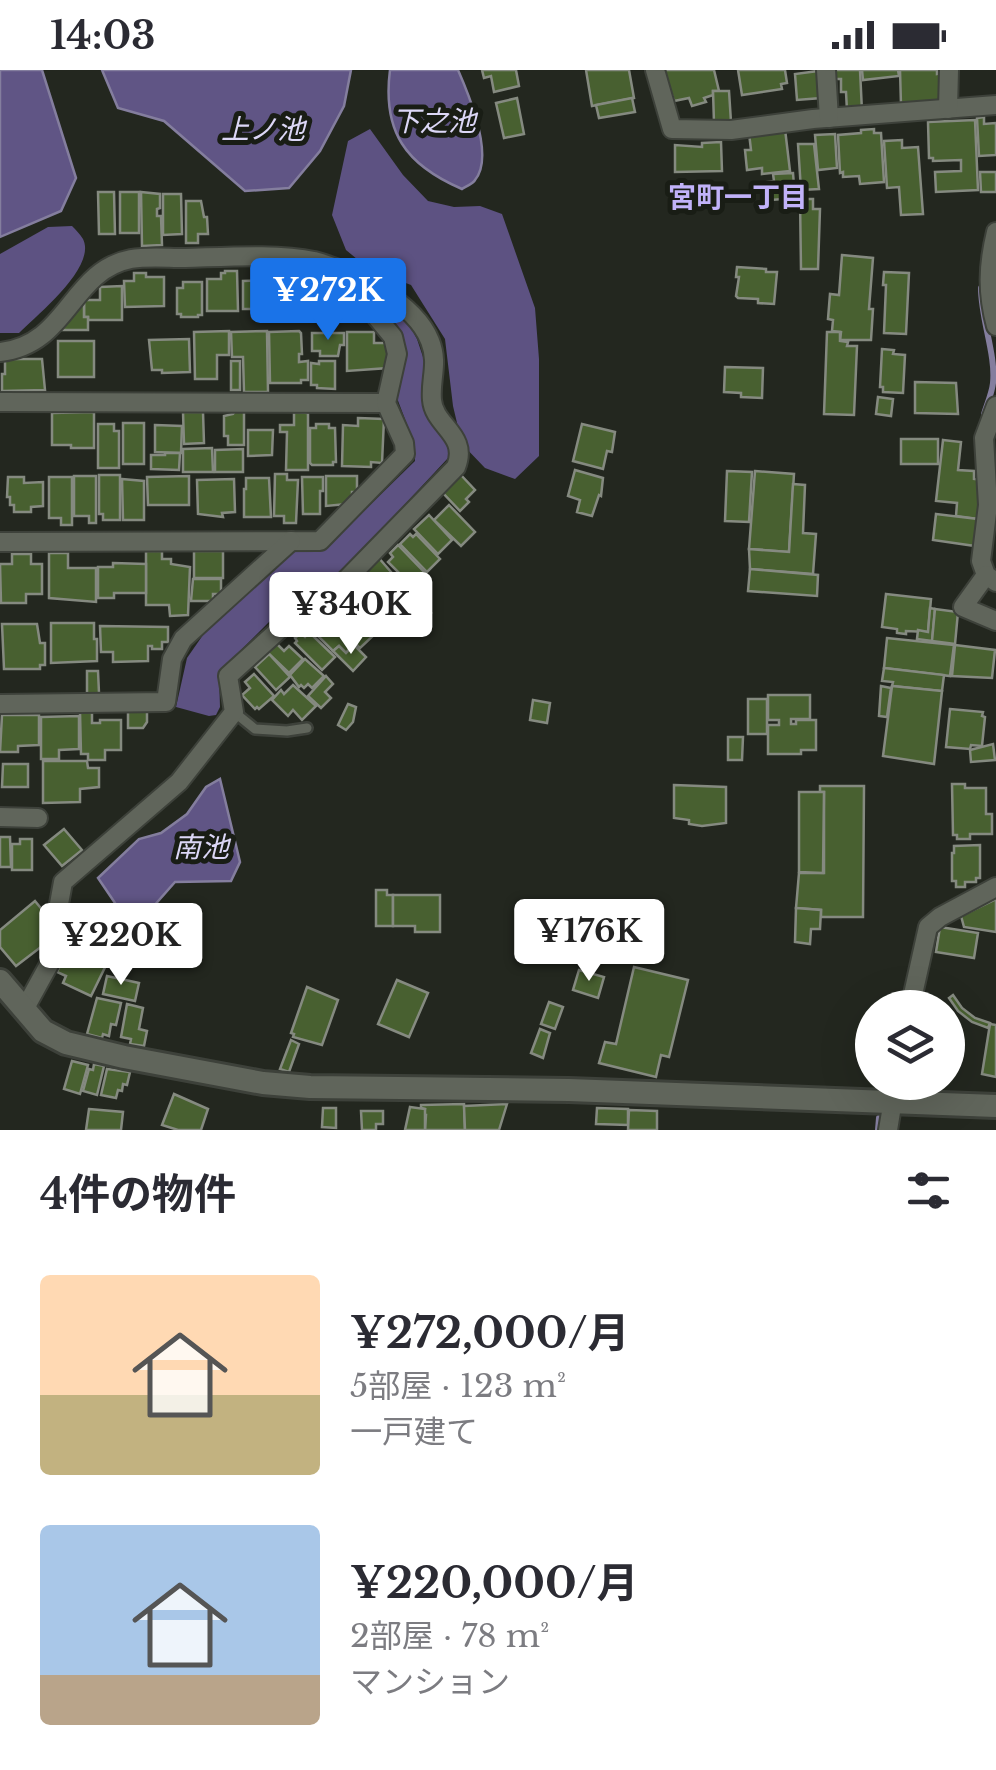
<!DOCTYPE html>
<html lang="ja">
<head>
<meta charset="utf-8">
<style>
	:root { --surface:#fff; --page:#f7f7f7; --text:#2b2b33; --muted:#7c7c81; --accent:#1a73e8 }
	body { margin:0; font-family:"Libre Baskerville","Noto Sans JP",serif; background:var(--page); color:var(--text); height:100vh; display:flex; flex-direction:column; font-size:38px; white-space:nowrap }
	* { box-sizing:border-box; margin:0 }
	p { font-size:32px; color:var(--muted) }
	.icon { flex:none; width:55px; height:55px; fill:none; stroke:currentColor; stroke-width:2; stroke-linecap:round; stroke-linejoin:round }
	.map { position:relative; height:1060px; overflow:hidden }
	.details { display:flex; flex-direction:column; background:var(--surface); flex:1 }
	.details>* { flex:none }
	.controls { position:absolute; left:855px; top:920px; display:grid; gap:20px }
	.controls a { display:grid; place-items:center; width:110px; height:110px; border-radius:50%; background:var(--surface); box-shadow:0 10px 40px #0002; font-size:50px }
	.price { position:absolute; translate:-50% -85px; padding:0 22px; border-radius:10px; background:#fff; color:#222; font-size:32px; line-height:65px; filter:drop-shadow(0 2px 5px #0008) }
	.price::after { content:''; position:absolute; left:50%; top:60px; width:30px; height:22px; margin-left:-15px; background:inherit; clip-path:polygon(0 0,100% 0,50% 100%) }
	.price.current { background:var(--accent); color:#fff }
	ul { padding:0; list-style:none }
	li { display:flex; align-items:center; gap:30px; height:250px; padding:0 40px }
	li span { display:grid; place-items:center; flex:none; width:280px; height:200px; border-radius:10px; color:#555 }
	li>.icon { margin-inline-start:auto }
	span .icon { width:120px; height:120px; fill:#fffc; stroke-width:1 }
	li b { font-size:42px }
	h2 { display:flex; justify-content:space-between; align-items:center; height:120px; padding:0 40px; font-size:42px }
	.status { display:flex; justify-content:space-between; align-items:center; height:70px; padding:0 50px; background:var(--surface); direction:ltr }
	.status svg { height:28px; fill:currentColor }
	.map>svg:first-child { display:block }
</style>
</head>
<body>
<div class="status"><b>14:03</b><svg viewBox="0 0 49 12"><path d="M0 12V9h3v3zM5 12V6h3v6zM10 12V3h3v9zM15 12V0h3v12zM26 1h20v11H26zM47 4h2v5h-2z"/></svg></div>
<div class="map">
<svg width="996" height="1060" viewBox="0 0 996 1060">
	<rect width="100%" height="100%" fill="#23271f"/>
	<g fill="#5d5282">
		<path d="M370,59L403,105L428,131L454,137L480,136L502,144L535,238L539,289V386L515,409L485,398L462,374L453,336L445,269L411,215L369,199L346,180L332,145L348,71Z"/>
		<path d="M72,156C76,160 80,164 83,169C97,197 37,245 19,263H0V184L48,157Z"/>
		<path d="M393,241L409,254L417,269L452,374L449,387L339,505L281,540L227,594L219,606L220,637L216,645L209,646L176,637L187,588L203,565L280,489L298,478L324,480L415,391L414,373L397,328L406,284L403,269L391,253L386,242Z"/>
	</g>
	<g fill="#605585" stroke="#847e9e" stroke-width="2.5">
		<path d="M0,0H42L76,108L61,141L0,167Z"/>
		<path d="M102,0H351L344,36L320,81L289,118L245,121L164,51L118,38Z"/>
		<path d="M390,0H458C469,25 495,86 475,110C474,113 465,117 462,119C406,95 382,62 390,0Z"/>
		<path d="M220,709L240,792L231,811L175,812L152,838L131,851L116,849L115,833L98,808L139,769L161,763L187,744L206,717Z"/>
	</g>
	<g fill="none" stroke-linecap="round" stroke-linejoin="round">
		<g stroke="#847e9e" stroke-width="6">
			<path d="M981,218C981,249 996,285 993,313C992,323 987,334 984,344"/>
			<path d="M878,1060L879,1048"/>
		</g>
	</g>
	<g fill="#486030" stroke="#858a80" stroke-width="2.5">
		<path d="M482,0H516L519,16L494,22L491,6L484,8Z"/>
		<path d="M586,0H629L634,28L592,36Z"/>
		<path d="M663,0H714L719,21H713V25L704,28L706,32L692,36L689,28L674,31Z"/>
		<path d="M738,0H785L787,13L781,14L782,19L742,25Z"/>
		<path d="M833,0H860L862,41H847L846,22H841V9H833Z"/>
		<path d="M862,0H898L899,6L863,10Z"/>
		<path d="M900,0H937V4L942,3L943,33L901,35Z"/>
		<path d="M818,1L821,28L797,30L795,4Z"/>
		<path d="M713,21H729L731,52L714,53Z"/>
		<path d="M517,28L524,64L504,68L496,33Z"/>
		<path d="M632,28L635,42L599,48L596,35Z"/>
		<path d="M984,47V54L996,53V85L979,86L977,48Z"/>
		<path d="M975,50L978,120L936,122L935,102L961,101V90L933,91V88H929L928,52Z"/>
		<path d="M785,59L790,101L762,104V98L747,100L745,80H751L749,63Z"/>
		<path d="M874,59V63H881L884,112L860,114L859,106L843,107V102L840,103L838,65L861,63V60Z"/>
		<path d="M835,64L837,98L818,100L815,65Z"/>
		<path d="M902,70V78L918,77L923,144L901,145L899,117L887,118L884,71Z"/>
		<path d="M721,72L722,101L675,102V75L702,77V73Z"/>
		<path d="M798,74H814L819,119L801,120Z"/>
		<path d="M980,102H996V122H981Z"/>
		<path d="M793,103L795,128L771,130L767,112L774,111L773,104Z"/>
		<path d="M98,122H114L115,164H99Z"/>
		<rect x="120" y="122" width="19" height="41"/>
		<path d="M141,122L160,124V138L157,139V146H161L162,175L142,176Z"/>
		<path d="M163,124H181L182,164L163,165Z"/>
		<path d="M800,129H813V139H820L818,199H801Z"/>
		<path d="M186,131H201L204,147H207L208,164H198V173H186Z"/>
		<path d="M842,185L873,188L869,239H873L871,270H840L841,262L832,261L833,250L828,249L830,224L839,225Z"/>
		<path d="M737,197L766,199V202H777L774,234L758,233V229L738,228L736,226L739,207H736Z"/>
		<path d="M225,201H237L238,241H207V209H221V203H225Z"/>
		<path d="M884,202L909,203L906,264L884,263L886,215H883Z"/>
		<path d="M134,203H146V207H164V236L125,237L124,211H134Z"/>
		<path d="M298,203V206H315L316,249H282V245H279L278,204Z"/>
		<path d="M277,210L278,238H268V248H253V239H243V211Z"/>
		<path d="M183,212H202V245H198V247H181V244H177V218H183Z"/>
		<path d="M122,216V250H88V247H84V230H100V217Z"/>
		<path d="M84,230V247H88V260H60Z"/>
		<path d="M229,261V285H217V309H195L194,262Z"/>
		<path d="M267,261L268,322H244L243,287H232L231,262Z"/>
		<path d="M299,261L301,263L302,284H299V292L308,291V310H301V313H270L269,262Z"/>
		<path d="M347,262H374V273H387L388,298L347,301Z"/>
		<path d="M827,262H840V271L848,272L847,276H857L854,345L824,344Z"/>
		<path d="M312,263H344V275H340L338,286H320V281H312Z"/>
		<path d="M189,269L190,302L162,303V300H152L149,270Z"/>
		<rect x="58" y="271" width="36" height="36"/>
		<path d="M882,279L894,280L893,284L905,285L903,323L883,322V317H880Z"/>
		<path d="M5,289H42L45,320L2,321V304H5Z"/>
		<rect x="231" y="291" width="9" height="29"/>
		<path d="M319,291H335V319L317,318V315H311V293L319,294Z"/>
		<path d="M725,297L763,298L762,328L741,327V323L724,322Z"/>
		<path d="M915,312L956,313L958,344L915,343Z"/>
		<path d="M878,327L893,329L891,346L876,344Z"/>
		<path d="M236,340H244V375H228V366H224V346L233,344Z"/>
		<path d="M94,342V378H71V375H52V343Z"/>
		<path d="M183,342H203L204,373L184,374Z"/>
		<path d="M294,342L308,343V400H286L287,362H280V355H294Z"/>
		<path d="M358,348L384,349L382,393L371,392V397L342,396L343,355L358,356Z"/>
		<rect x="123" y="353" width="21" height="41"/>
		<path d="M98,354H114V361H119V398H98Z"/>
		<path d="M316,354H329V358H335L336,392H333V395H312L310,393V358H316Z"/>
		<path d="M582,354L615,362L612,382L607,381L603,399L573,391Z"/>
		<path d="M155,355L182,356L181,383L155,382Z"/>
		<path d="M248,360H273L272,385L248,386Z"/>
		<rect x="901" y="369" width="37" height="25"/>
		<path d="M943,370L961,372L958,400L974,401V409L982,410L978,449L956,446L957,433L936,431Z"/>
		<path d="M212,378L213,402H183V379Z"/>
		<path d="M243,379V402H215V380Z"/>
		<path d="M165,383H180L179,400L151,399V385H165Z"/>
		<path d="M575,400L603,408L601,426L599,425L592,446L577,442L580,430L568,426Z"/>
		<path d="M727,401L752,402L749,452L725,451Z"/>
		<path d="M755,401L794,404L789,482L749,479Z"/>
		<path d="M275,404H287V410H298L296,453H284V446H274Z"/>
		<path d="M460,404L475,420L466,429L469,432L460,441L442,422Z"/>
		<path d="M99,405H120V450H103V444H99Z"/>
		<path d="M74,406H96V453H89V446H74Z"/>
		<path d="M189,406V435H148L147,407Z"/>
		<path d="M326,406H357V422H352V427L347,434L326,436Z"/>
		<path d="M8,407H24V413L43,412V436L31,437V442H14V435H10V427H7Z"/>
		<path d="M49,407H72V455H61V448H49Z"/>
		<path d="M302,407H323V421H320V444H303Z"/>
		<path d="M246,408H269L271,447H244V419H246Z"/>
		<path d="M122,409L144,411V450H123Z"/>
		<path d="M234,409L235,442L222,443L223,447L198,444L197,410Z"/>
		<path d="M793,414L805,415L803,463L816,464L813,504L750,499L749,479L789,482Z"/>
		<path d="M449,435L475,462L461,476L434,450Z"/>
		<path d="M936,444L978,449L975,476L933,470Z"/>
		<path d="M429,445L452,470L438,484L414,459Z"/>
		<path d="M410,464L413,467L416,464L440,489L427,502L400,474Z"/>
		<path d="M398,475L426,504L413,517L388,492L393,487L390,483Z"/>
		<path d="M146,481H162V489H171V494L190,497L188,545L170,546L169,535H146Z"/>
		<rect x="194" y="481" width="29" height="27"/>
		<path d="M49,483H68V498H96V532L49,528Z"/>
		<path d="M12,484H31V494H42V524H26V533H1L0,494H12Z"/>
		<path d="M378,487L404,517L389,532L363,506Z"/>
		<path d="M113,493L146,494V523H114V528H98V497H113Z"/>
		<path d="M750,499L818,505L817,526L748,521Z"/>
		<path d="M193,509H221V524H213V531H191Z"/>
		<path d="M365,513L380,528L363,544L344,523L352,515L357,520Z"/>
		<path d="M406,519L416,532L402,544L391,531Z"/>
		<path d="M886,524L931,529L928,562L906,561V564L897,563V559L882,557Z"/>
		<path d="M346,532L376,563L360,578L330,547Z"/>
		<path d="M421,532L431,543L415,557L405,546Z"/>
		<path d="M930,538L935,539L932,571L917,569L918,560L928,562Z"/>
		<path d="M319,539L354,575L346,583L339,576L333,581L313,561L316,558L308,550Z"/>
		<path d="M935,539L958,542L955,574L932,571Z"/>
		<path d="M51,553H94V569H97V591L51,593Z"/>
		<path d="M2,554H37L40,573H45V595H40V599H4Z"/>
		<path d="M100,556L168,557V572H162V579H152V576H148V591L113,592V582H101Z"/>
		<path d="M309,562L335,587L322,600L295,573L297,571L295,568L301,563L305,567Z"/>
		<path d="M887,568L954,575L950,606L884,598Z"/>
		<path d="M276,573L284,581L289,576L303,589L289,603L267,582Z"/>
		<path d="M354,575L366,587L353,601L333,581L339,576L346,583Z"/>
		<path d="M955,575L995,580L992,608L952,606Z"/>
		<path d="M269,584L290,607L276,620L255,597Z"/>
		<path d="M305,589L324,606L312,618L308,614L304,618L301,615L299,617L290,605Z"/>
		<path d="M884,598L944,605L942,621L892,616L893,612L882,611Z"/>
		<path d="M87,601H98L99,623L87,624Z"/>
		<path d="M254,604L274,626L259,639L257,637L255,639L242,625L250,618L245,612Z"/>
		<path d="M326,606L333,614L325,622L331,628L321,638L308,626Z"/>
		<path d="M293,615L316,636L302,650L293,640L288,646L272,630L281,620L284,624Z"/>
		<path d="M881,616L891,618L887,647L879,646Z"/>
		<path d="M892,616L942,621L934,694L883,686Z"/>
		<path d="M768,625H810V649H791V654H796V650H816V680H801V684H768V655H779V650H768Z"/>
		<rect x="748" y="629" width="19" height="35"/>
		<path d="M533,630L550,633L547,653L530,650Z"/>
		<path d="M348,634L356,637L353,652L346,660L338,655Z"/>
		<path d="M950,639L983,642L982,646L985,647L982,676L971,675L970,679L946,677Z"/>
		<path d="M128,641H147V652L143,658H128Z"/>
		<path d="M80,642H92V653H100V650H121V680H105V690H88V684H81Z"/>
		<path d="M2,645H39V675L18,676V682H0Z"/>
		<path d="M79,646V679L59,680V689H41V647Z"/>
		<path d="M728,667H743L742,690H728Z"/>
		<path d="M993,674L995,690L971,692L970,680Z"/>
		<path d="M43,691H87L88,698H99V717L80,719V732L43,733Z"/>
		<path d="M3,694H28V717H2Z"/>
		<path d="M952,714H965V718H986V744H992V764H970V769H957V765H953Z"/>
		<path d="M674,715L726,717V753L702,756L689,754V750L674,748Z"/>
		<path d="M820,716H864L863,847H821V840L796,838L799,803H824V722H820Z"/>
		<path d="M799,722H824L823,803L799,802Z"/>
		<path d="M64,759L82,780L62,796L44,775Z"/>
		<path d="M0,767H10L11,797H0Z"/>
		<path d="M20,769H32V800H12V774H20Z"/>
		<path d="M980,775V808H976V812H965V817H956V811H952V783H954V776Z"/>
		<path d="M376,820H387V825H393V856H376Z"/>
		<path d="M393,825H440V862H415V856H393Z"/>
		<path d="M996,829V862L964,857L961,846Z"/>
		<path d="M35,831L58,859L52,864L54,867L16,896L0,877V860Z"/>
		<path d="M796,838L821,840L820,859H811L810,874L795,872Z"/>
		<path d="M940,857L978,863L974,888L936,882Z"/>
		<path d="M73,869L110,887L91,926L63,913L66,906L57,902Z"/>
		<path d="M634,897L688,910L669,987L661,985L656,1007L599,993L605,972L616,974Z"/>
		<path d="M579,900L604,907L598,928L573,920Z"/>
		<path d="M107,906L139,913L135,931L103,924Z"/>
		<path d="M397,910L428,923L409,967L378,954Z"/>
		<path d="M307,917L338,930L322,975L293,967L294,964L291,963Z"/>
		<path d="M953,925L962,938L975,948L990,953L988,958L972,952L958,941L949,928Z"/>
		<path d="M97,928L121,933L116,955L111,954L109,966L103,964L102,968L87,964Z"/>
		<path d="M549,932L563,937L555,959L541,954Z"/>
		<path d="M127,934L143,938L139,959L147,961L144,976L130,974L131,969L121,967Z"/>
		<path d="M990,954L996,955V1007L982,1004Z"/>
		<path d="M540,959L550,963L543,988L531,983Z"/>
		<path d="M291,970L299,974L289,1002L280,999Z"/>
		<path d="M72,991L88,995L80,1024L64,1019Z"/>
		<path d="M94,994L104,996L97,1025L83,1021L89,999L93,1000Z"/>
		<path d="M107,999L130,1002L127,1015L123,1014L122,1021L118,1020L116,1028L101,1025Z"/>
		<path d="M174,1024L208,1039L201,1060H178L162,1055Z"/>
		<path d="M464,1034L465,1060H425L426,1045H424L425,1039L421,1038V1035Z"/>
		<path d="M507,1034L499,1060H465L464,1036Z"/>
		<path d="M410,1037L425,1039V1060H405Z"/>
		<path d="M323,1038H336V1058L322,1057Z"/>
		<path d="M597,1038L628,1039V1055L596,1054Z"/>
		<path d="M89,1039L123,1042L121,1060H86Z"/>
		<path d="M629,1040L657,1041V1060H628Z"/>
		<path d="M361,1041H383V1054H376V1060H362Z"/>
	</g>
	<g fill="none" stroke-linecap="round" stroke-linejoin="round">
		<g stroke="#3d413a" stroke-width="14">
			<path id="lane" d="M234,642L255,659L287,661L307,658"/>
		</g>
		<g stroke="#3d413a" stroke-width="22">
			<g id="street">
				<path d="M655,0L672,59L731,60L813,49L996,35"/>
				<path d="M826,0L829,48"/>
				<path d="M948,39L949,0"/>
				<path d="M996,162C988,195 987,223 996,256"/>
				<path d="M0,282C68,275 70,201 131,189C148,186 167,188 185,188C223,187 277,183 314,191C352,201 415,232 430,271C439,294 430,308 432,330C434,356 469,365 456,397L339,517L302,539L228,606L234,642L179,712L63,812L59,834L68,860L24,940"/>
				<path d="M0,332L386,333"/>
				<path d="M996,336L984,368L988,435L981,491L986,505L996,512"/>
				<path d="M0,472L320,471L405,384L404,373L386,333L397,284L393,267L342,205"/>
				<path d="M986,505L963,537L996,551"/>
				<path d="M0,634L166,632L172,589L183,569L291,471"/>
				<path d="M0,747L38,748"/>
				<path d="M910,938L928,857L940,847L996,817"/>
				<path d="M888,1060L896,1012"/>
			</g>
		</g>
		<g stroke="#3d413a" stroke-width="28">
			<path id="secondary" d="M0,911L43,961L66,973L124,987L263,1013L310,1017L569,1020L996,1036"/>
		</g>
		<use href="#lane" stroke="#60655b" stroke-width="9"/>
		<use href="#street" stroke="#60655b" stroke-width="18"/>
		<use href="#secondary" stroke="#60655b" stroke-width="22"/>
	</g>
	<g text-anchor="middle" stroke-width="10" stroke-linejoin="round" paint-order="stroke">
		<g font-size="28" font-style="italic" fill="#dcd7f6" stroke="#191d15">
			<text x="434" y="61">下之池</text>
			<text x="263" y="69">上ノ池</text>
			<text x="201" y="787">南池</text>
		</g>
		<g font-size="28" font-weight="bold" fill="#c1b2f9" stroke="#191d15">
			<text x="738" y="137">宮町一丁目</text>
		</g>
	</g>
</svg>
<div class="controls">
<a><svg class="icon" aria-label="layers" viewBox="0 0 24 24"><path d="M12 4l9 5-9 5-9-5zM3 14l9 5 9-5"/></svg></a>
</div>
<b class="price current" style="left:328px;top:273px">¥272K</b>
<b class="price" style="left:351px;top:587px">¥340K</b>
<b class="price" style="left:589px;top:914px">¥176K</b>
<b class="price" style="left:121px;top:918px">¥220K</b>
</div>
<section class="details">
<h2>4件の物件<svg class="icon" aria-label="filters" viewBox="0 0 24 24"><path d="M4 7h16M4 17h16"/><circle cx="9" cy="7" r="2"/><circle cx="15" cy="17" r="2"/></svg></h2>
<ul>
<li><span style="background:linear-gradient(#ffd9b3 60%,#c2b280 0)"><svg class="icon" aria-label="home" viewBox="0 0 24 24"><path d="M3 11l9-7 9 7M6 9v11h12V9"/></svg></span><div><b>¥272,000/月</b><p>5部屋 · 123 m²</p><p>一戸建て</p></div></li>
<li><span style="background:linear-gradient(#a9c7e8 75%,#b9a48a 0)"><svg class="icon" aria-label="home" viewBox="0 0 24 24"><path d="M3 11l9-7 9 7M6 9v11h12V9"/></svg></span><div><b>¥220,000/月</b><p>2部屋 · 78 m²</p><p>マンション</p></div></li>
</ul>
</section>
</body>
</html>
